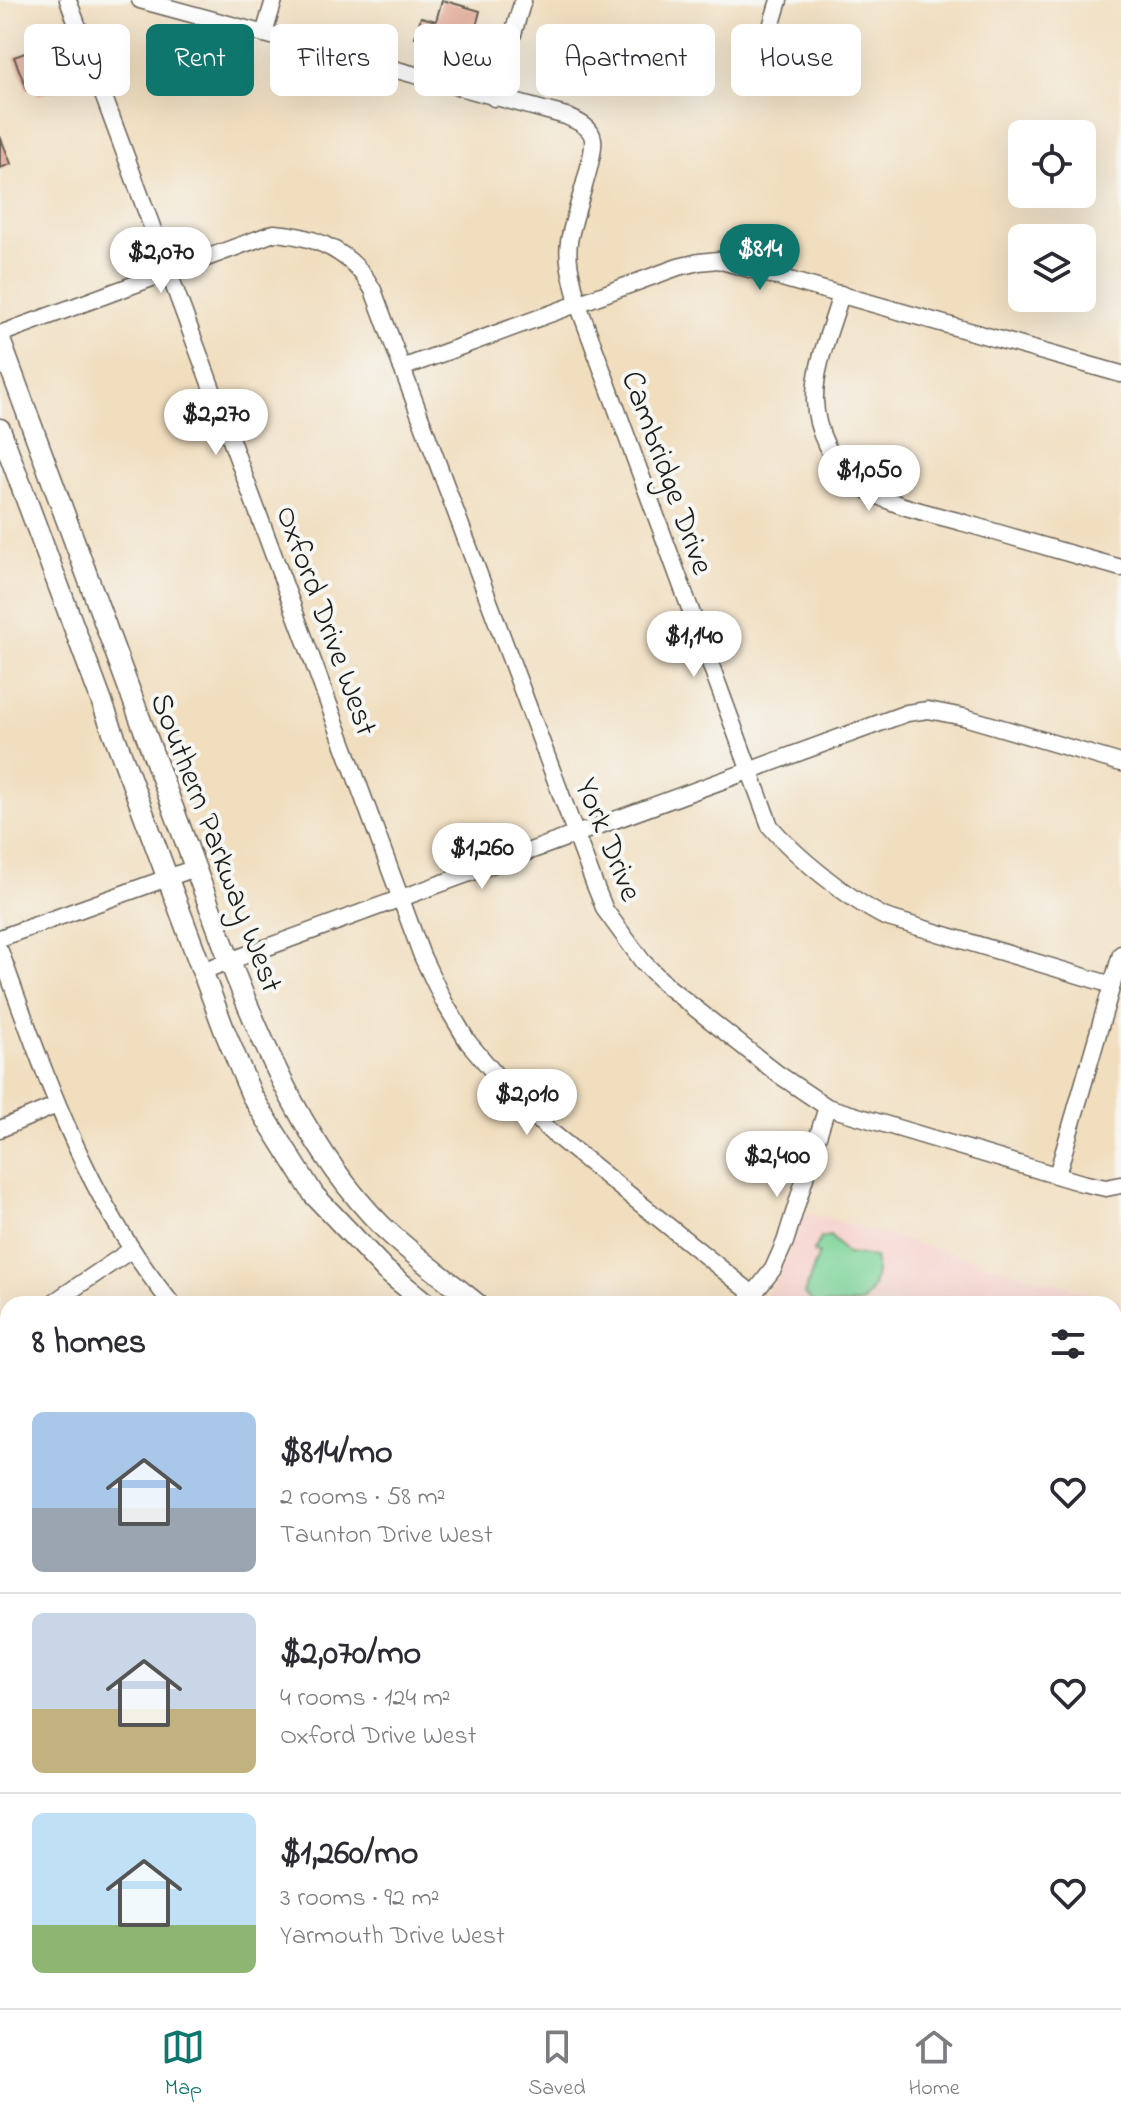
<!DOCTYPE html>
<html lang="en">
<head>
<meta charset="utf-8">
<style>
	:root { --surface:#fff; --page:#f2f2f3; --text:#2b2b33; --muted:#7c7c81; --line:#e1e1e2; --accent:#0f766e }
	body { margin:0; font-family:"Indie Flower",sans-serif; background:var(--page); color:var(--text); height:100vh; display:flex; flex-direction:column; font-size:30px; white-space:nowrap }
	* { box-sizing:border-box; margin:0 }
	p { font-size:26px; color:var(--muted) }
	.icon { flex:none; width:44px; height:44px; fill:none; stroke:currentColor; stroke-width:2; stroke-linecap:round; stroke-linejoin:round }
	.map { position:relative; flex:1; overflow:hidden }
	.panel { position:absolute; left:0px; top:1296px; width:1122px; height:712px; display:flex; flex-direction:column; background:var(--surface); border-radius:24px 24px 0 0; box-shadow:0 8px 32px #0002 }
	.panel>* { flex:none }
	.guide { position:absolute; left:24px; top:24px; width:1074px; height:72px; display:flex; gap:16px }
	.tools { position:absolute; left:1008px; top:120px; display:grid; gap:16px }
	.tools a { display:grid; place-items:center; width:88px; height:88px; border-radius:12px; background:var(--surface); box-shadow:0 8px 32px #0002; font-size:40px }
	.price { position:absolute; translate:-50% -68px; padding:0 18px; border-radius:28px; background:#fff; color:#222; font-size:26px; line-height:52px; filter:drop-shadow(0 2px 4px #0008) }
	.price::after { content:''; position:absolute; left:50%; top:48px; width:24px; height:18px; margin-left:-12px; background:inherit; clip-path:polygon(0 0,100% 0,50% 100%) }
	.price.on { background:var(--accent); color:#fff }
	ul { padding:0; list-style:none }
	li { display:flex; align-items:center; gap:24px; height:200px; padding:0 32px }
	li+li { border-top:2px solid var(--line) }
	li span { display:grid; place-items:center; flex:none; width:224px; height:160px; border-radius:12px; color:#555 }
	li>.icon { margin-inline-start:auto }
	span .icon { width:96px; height:96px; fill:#fffc; stroke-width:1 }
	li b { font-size:34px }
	h2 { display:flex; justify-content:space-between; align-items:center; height:96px; padding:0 32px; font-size:34px }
	.chip { padding:0 28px; border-radius:12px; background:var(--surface); box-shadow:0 8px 32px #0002; font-size:28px; line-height:72px }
	.chip.on { background:var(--accent); color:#fff }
	.menu { display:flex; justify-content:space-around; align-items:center; height:112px; border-top:2px solid var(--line); background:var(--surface); font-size:22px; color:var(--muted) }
	.menu a { display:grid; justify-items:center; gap:4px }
	.menu .on { color:var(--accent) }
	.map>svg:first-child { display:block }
</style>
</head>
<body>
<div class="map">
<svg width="1121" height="2008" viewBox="0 0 1121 2008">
	<rect width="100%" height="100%" fill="#f6f6f2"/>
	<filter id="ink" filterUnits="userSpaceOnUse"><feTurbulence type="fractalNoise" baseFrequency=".0125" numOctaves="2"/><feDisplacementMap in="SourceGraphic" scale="16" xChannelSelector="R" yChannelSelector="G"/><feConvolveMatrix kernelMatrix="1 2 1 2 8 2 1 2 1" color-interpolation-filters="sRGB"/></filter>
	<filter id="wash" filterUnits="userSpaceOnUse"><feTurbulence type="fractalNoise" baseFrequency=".006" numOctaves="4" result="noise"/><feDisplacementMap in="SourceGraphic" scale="32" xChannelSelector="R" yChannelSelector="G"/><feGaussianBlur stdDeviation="1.8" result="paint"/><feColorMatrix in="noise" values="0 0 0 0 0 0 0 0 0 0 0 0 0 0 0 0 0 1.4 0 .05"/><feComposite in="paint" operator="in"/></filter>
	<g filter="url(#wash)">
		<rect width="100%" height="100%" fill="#f1debf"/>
		<path fill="#f7d0cb" d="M806,1212L1121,1302V1801L1114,1796V1304H759L776,1282Z"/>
		<path fill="#7cd498" stroke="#4c785a" stroke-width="2" d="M830,1236L847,1254L875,1257C878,1275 874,1291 861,1304H815L804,1294L819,1253L813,1252L821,1238Z"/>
		<g id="blocks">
			<g fill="#e19c86">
				<path d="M442,0L480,11L474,35L466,33L462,50L415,37L421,17L436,21Z"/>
				<path d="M46,45L61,88L38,95L35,87L27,90L14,57Z"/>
				<path d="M0,136L11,164L0,168Z"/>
			</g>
		</g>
	</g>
	<g filter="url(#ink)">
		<use href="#blocks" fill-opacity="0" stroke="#676055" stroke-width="2"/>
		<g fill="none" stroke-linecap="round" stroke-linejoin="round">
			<g stroke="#676055" stroke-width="19">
				<g id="minor">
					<path d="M68,0L422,956L444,1002L468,1042L516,1099L550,1131L754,1295"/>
					<path d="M140,0L566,116C576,121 591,126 593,139C596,157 572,219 569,242C566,263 574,284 578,304L770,826C796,857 849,899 885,917L1112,985"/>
					<path d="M264,34L274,0"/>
					<path d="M761,61L779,0"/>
					<path d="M494,98L523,0"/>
					<path d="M841,294C832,327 814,366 815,401C816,431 831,462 854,481C885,506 931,513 968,524C1019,539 1070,554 1121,568"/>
					<path d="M0,334L274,233C316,236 352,251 373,290L594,883L605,910L643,962L667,986L778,1074L827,1107L1082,1183L1106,1188L1121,1185"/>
					<path d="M402,368L678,267L699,262L718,260L1121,374"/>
					<path d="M0,938L195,868"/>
					<path d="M0,951C45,1075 87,1201 172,1304"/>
					<path d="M202,971L907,713L928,710L964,717L1121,763"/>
					<path d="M0,1129L57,1105"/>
					<path d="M1057,1175L1121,954"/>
					<path d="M51,1304L131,1250"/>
					<path d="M746,1304L773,1269L785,1242L827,1107"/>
					<path d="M0,1417L8,1387"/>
					<path d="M0,1788L8,1791"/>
					<path d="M0,1981L8,1984"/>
					<path d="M61,2000L83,2008"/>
					<path d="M1004,2000L1014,2008"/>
					<path d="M11,2008L14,2000"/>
					<path d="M229,2008L233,2000"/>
					<path d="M438,2008L443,2000"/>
					<path d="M668,2008L674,2000"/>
					<path d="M913,2008L919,2000"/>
				</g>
			</g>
			<g stroke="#676055" stroke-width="23">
				<g id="tertiary">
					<path d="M0,340L230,962C268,1057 309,1152 382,1226C411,1254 445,1278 477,1304"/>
					<path d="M0,429L225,1032L252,1096L314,1195L385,1270L427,1304"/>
					<path d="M1114,1818L1121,1824"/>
					<path d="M1114,1857L1121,1863"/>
				</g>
			</g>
			<use href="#minor" stroke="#fff" stroke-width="16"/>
			<use href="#tertiary" stroke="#fff" stroke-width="20"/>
		</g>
	</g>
	<g text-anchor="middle" stroke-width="8" stroke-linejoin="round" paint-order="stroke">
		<g font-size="32" fill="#1c1c1c" stroke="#f6f6f2">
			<text transform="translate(669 472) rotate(70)" y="11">Cambridge Drive</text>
			<text transform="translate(328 620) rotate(70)" y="11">Oxford Drive West</text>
			<text transform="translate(610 839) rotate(68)" y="11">York Drive</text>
			<text transform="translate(218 842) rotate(69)" y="11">Southern Parkway West</text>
		</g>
	</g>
</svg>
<div class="tools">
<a><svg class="icon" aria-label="locate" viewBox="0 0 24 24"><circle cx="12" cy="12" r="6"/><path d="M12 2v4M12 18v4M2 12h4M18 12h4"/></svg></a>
<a><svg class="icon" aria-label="layers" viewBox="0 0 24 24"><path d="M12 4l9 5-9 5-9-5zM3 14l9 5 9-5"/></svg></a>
</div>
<b class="price on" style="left:760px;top:292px">$814</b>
<b class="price" style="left:161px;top:295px">$2,070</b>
<b class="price" style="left:216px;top:457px">$2,270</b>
<b class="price" style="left:869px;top:513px">$1,050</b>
<b class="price" style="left:694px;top:679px">$1,140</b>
<b class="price" style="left:482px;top:891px">$1,260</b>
<b class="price" style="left:527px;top:1137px">$2,010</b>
<b class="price" style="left:777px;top:1199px">$2,400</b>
<div class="guide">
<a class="chip">Buy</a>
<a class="chip on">Rent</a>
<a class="chip">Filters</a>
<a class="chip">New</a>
<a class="chip">Apartment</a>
<a class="chip">House</a>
</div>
<section class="panel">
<h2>8 homes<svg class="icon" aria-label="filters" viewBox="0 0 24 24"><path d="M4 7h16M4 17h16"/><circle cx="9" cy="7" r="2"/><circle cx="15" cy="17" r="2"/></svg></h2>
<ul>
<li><span style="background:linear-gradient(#a9c7e8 60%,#9aa5b1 0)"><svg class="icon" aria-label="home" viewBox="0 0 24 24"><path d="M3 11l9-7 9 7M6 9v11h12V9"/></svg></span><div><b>$814/mo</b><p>2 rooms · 58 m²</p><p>Taunton Drive West</p></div><svg class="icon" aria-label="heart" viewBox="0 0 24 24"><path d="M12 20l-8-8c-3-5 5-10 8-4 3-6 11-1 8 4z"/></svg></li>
<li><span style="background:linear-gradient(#c9d6e8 60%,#c2b280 0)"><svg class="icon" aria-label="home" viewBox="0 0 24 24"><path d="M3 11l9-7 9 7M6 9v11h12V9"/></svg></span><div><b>$2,070/mo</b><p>4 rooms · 124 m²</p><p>Oxford Drive West</p></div><svg class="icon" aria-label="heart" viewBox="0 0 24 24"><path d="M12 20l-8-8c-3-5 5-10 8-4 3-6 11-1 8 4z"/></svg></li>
<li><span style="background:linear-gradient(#bfe0f5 70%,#8fb573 0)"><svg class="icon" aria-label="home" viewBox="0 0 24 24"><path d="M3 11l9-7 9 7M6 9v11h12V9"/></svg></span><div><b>$1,260/mo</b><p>3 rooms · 92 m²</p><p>Yarmouth Drive West</p></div><svg class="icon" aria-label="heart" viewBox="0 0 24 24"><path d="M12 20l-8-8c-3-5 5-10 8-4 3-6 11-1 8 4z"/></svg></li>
</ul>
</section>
</div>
<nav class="menu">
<a class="on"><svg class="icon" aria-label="map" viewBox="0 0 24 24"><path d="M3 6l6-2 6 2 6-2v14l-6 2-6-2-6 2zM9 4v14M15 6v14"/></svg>Map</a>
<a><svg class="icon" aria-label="saved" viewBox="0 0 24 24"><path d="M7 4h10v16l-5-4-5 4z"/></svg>Saved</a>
<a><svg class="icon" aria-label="home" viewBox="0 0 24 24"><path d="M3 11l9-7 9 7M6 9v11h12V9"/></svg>Home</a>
</nav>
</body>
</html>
